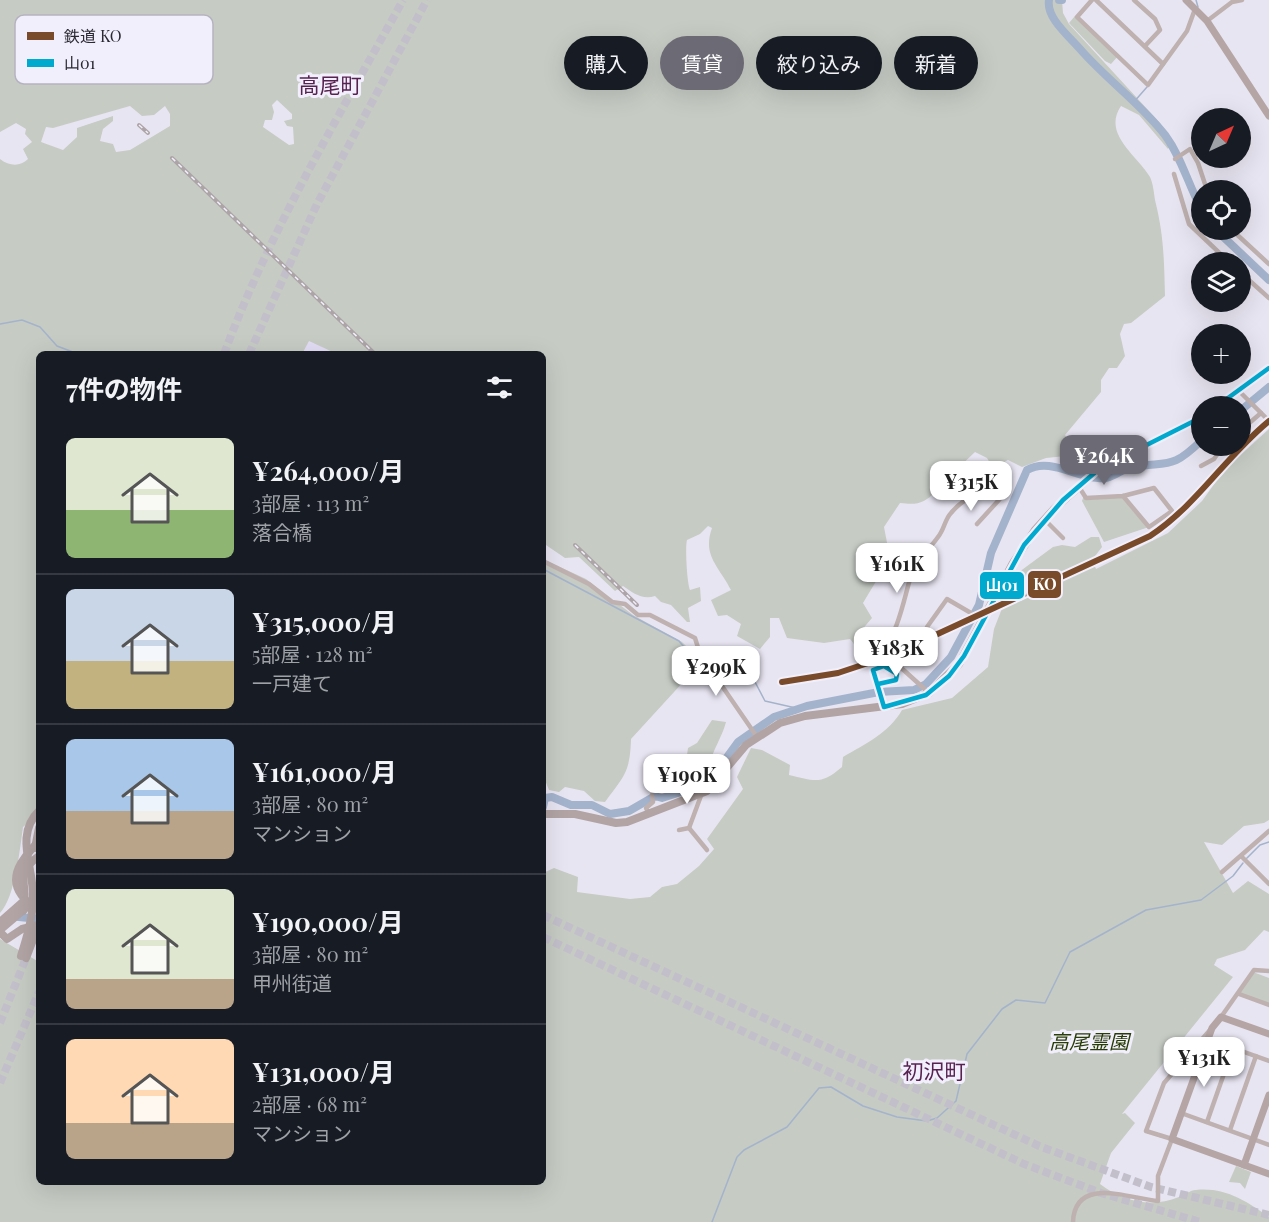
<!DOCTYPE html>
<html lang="ja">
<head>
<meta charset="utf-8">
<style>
	:root { --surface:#171b24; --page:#20242c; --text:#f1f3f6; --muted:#9ea1a6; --line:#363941; --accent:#6c6a75 }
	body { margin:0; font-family:"Playfair Display","Noto Sans JP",serif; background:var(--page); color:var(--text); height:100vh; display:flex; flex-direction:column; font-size:22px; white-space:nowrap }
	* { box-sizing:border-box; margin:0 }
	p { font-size:20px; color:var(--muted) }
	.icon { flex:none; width:33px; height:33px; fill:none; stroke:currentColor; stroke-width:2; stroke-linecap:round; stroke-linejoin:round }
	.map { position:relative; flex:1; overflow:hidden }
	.panel { position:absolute; left:36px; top:351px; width:510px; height:834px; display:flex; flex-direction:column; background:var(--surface); border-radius:9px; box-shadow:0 6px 24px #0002 }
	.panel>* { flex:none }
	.banner { position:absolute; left:564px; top:36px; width:570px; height:54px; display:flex; gap:12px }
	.needle { width:39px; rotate:44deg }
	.buttons { position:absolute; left:1191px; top:108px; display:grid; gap:12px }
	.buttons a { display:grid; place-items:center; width:60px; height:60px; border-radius:50%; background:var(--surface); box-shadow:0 6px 24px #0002; font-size:30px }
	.price { position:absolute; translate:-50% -51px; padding:0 14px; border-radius:12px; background:#fff; color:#222; font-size:20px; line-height:39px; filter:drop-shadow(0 2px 3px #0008) }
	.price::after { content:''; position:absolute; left:50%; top:36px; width:18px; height:14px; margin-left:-9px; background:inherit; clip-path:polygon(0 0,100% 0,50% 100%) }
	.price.active { background:var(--accent); color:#fff }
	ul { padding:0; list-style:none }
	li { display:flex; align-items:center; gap:18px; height:150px; padding:0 30px }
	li+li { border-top:2px solid var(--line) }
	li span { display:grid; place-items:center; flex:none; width:168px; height:120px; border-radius:9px; color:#555 }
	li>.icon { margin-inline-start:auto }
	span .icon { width:72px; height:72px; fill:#fffc; stroke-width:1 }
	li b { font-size:26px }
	h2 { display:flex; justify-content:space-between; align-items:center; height:72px; padding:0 30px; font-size:26px }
	.tag { padding:0 21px; border-radius:27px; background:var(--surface); box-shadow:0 6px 24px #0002; font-size:21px; line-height:54px }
	.tag.active { background:var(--accent); color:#fff }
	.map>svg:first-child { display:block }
</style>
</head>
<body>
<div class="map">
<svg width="1269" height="1222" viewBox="0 0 1269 1222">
	<rect width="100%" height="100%" fill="#e8e5f2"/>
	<path fill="#e2ddf4" d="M308,340L337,354H302Z"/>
	<g fill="#c6cbc4" fill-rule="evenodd">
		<path d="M0,0H1062L1063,13L1069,24L1160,123L1171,141L1168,149L1139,115L1121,106C1102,134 1137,155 1150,177C1153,183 1154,193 1155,200C1164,236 1164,260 1165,296L1131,323L1124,324L1120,334L1125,356L1117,368H1109L1101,380V392L1065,435L1071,444L1066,456L1046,458L1022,467L1008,460L993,468L987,458L975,452L954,472L944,471L934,480L936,491C924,504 917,505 900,503L884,527L890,558L863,603L872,618L860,632L864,646L854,644L850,639L824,643L787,638L779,618H770V637L760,649L737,636L741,624L727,615L718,616L711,600L731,590C719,566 702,556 712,528L708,526L700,534L687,540C685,547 687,582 690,590L700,587L701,601L688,608L690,622H687L671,605L661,602L655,596C642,600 633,593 623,586L615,591L579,557L565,558L543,543V354H337L309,341L302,354L296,352L294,354H39V813L23,827C20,848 15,898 0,913V159C9,166 20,167 28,159L23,149L32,142L25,134L26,129L16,123L0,132ZM277,100L292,114V119L284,121L287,126L293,127L294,144L289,145L263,127L265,120H272L274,112L272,105ZM130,106L142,116L154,115L165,106L170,114V126L130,150L116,152L113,144L100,141L103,129L113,121V116L77,128V137L63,150L41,142L46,127L53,128Z"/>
		<path d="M1075,16L1118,56L1111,64L1105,61L1069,23Z"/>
		<path d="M1269,429V820L1264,823L1244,826L1222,845L1204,842L1233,893L1248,881L1269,894V932L1264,930L1245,950L1217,959L1214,965L1233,977L1122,1114L1125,1113L1135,1123L1111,1153L1100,1184C1124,1202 1151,1208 1179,1197C1185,1195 1190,1190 1196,1190C1225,1187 1246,1201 1269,1217V1222H0V939L39,962V1182H543V873L554,868L578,877L577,892L630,899L650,897L662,887L677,884L699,866L714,849L707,839L743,789L737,777L751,748L762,750L790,765L789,775C815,781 821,785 842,767L843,757C865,744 889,733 902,710L952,698L988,667L994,629L1015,575L1053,547L1062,545L1075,547L1091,537H1099L1102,547L1092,560L1096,569L1168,533L1202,501L1225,469Z"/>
		<path d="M1084,495L1086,498L1123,496L1149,527L1104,542L1082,501Z"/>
		<path d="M543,559L586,579L633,615L682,642L690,650L694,646L699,656L694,663L696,668L631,739C630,773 624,776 605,802L595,801L584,791L565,787L559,792L549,790L543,775Z"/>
		<path d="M712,720L726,722C723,734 715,747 711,759L701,764L687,755L688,748L697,743Z"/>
		<path d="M1253,972L1269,978V1005L1239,994Z"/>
		<path d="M1236,1166L1251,1172L1245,1189L1240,1183L1229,1182Z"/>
	</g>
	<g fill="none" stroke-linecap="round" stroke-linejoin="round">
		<g stroke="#a4b3cc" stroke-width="1.5">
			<path d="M1196,0L1198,7"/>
			<path d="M1133,103L1147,87"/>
			<path d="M0,324L22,320L40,327L57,346L78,354"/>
			<path d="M106,354H109"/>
			<path d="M543,569L679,641L688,652L698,653"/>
			<path d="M703,652H709L719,661L754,680L765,701L796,708"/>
			<path d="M1246,859L1260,845L1269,842"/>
			<path d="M712,1222L737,1157L744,1150L787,1127L819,1088L831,1087L863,1106L897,1117L927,1121L937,1118L956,1101L967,1054L1002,1009L1016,1000L1045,1003L1070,952L1146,910L1201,900L1233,876L1243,863"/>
		</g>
		<g stroke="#a4b3cc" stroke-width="8">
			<path d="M1049,0C1046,18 1069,36 1080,49C1106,79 1141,104 1165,135C1182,158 1188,185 1202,210"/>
			<path d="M1059,0H1062"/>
			<path d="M1216,230L1269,280"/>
			<path d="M1240,411L1269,387"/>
			<path d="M543,807L545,798L552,797L571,805H592L610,814L629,811L655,796L662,798L703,785L714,775L738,742L774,717L807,706L879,692L914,690L926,684L951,657L979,605L991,553L1027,470C1049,457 1075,477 1098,478C1113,480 1120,469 1132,467C1170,461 1171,470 1202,440"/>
			<path d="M9,916L39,919"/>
		</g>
		<g stroke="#c2bfcb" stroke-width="8" stroke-dasharray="8 4" stroke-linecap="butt">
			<path d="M224,354C270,230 339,116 403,0"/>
			<path d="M249,354L317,204L427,0"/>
			<path d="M543,915L1039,1146L1151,1187L1269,1215"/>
			<path d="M543,937L1024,1164L1101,1193L1200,1222"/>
			<path d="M0,1023L26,958"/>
			<path d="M0,1083L39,992"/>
		</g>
		<g stroke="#beb1b0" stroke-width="4.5">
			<path d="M1092,0L1077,17L1148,85L1187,31L1195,9"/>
			<path d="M1096,0L1163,64"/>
			<path d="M1134,0L1155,19L1160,30L1145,46"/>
			<path d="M1207,21L1232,2L1242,0"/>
			<path d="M1175,159L1190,149L1198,163L1207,190"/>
			<path d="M1174,174L1189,224L1229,262"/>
			<path d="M1232,230L1269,264"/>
			<path d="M1240,272L1269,298"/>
			<path d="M1239,391L1269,421"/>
			<path d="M1240,431L1261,413"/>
			<path d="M1201,466L1214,459L1223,446"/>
			<path d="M1079,487L1086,498L1123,496L1154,488L1172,511L1149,527L1123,496"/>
			<path d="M1044,519L1063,538"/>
			<path d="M977,524L1008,490"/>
			<path d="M543,561L589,584L612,602L625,604L638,615H650L695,638L700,654L755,734"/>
			<path d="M929,633L927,627L947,599L983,620"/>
			<path d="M886,647L929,633L932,642L891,659"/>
			<path d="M882,651C898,632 903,603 910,579C915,562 928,551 938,537C944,530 945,519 951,513C965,496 987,487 1008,489"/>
			<path d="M887,655L929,693"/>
			<path d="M648,812L646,808L653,802L652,795"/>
			<path d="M689,828L707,850"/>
			<path d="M679,830L689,828L702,793"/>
			<path d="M1241,856L1269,884"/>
			<path d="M1222,872L1269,831"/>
			<path d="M1239,994L1269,1005"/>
			<path d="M1221,1017L1254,970L1269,971"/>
			<path d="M1208,1039L1269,1061"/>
			<path d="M1181,1113L1269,1145"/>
			<path d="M1207,1122L1233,1048"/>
			<path d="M1230,1130L1256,1056"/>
			<path d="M1073,1222C1075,1175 1131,1199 1158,1201V1176L1172,1139L1146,1131L1164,1083L1210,1030"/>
		</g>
		<g stroke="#b5a6a5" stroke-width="7">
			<path d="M1186,0L1207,21L1269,116"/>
			<path d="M873,670L884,707"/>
			<path d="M1269,1034L1221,1017L1212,1028L1172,1139L1269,1174"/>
			<path d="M1244,1165L1269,1095"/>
		</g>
		<g stroke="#b2a4a4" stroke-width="8">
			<path d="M1217,406L1269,368"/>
			<path d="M543,814H575L616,823L627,822L707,791L746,745L780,723L805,716L902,704L929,693L959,664L1013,563L1035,530L1054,509L1099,469L1202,417"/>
			<path d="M39,841C24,857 5,877 24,898C28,904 32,907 39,908"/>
			<path d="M35,848L39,828"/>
			<path d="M23,911C30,885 12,875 39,856"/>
			<path d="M0,922L25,900"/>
			<path d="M0,930L27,907"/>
			<path d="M0,932L7,939L22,929L39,925"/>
			<path d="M21,956C27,937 33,917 33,897C34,868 14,835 39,811"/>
			<path d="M26,958L39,924"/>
		</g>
		<g stroke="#aca4a6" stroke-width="4">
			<g id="rail">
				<path d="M139,125L148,133"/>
				<path d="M172,158L375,354"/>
				<path d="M575,545L637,605"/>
			</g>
		</g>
		<use href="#rail" stroke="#f2effd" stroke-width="1.5" stroke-dasharray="4.5" stroke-linecap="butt"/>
		<g stroke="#f2effd" stroke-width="9">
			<g id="bus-1">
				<path d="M1217,406L1269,368"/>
				<path d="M878,684L896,680L897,674L884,666L873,670L884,707L926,695L949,676L964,656L1024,545L1063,500L1099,469L1202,417"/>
			</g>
		</g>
		<use href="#bus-1" stroke="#00a9ce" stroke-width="4.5"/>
		<g stroke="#f2effd" stroke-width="10">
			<path id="rail-1" d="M782,682L838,673L892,655L1150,536C1197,505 1226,456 1269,421"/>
		</g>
		<use href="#rail-1" stroke="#7a4b2a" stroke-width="6"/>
	</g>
	<g text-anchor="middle" stroke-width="6" stroke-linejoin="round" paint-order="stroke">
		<g font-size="20" font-style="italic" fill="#283d06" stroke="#f2effd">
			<text x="1089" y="1049">高尾霊園</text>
		</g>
		<g font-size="21" fill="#572250" stroke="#f2effd">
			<text x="330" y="93">高尾町</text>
			<text x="934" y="1079">初沢町</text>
		</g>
	</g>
	<rect x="15" y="15" width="198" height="69" rx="9" fill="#f2effd" stroke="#b6b3c0" stroke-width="1.5"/>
	<rect x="27" y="32" width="27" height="8" fill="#7a4b2a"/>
	<rect x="27" y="59" width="27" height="8" fill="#00a9ce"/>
	<g font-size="16" fill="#2a2831">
		<text x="64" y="42">鉄道 KO</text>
		<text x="64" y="69">山01</text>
	</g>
	<g stroke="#f2effd" stroke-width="2">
		<rect x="1027" y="570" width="35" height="29" rx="6" fill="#7a4b2a"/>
		<rect x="979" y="571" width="46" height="29" rx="6" fill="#00a9ce"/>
	</g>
	<g font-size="16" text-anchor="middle" font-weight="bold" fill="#fff">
		<text x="1045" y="590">KO</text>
		<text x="1002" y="591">山01</text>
	</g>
</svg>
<div class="buttons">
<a><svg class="needle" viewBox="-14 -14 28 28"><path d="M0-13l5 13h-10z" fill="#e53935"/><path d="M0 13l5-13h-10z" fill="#9ea1a6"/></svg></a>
<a><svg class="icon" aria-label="locate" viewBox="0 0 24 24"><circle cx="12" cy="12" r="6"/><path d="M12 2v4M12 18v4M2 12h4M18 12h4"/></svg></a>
<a><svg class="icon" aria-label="layers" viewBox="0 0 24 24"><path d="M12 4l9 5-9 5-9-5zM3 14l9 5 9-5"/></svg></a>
<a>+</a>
<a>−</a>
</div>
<b class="price active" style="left:1104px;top:486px">¥264K</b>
<b class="price" style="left:971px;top:512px">¥315K</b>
<b class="price" style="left:897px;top:594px">¥161K</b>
<b class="price" style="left:896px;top:678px">¥183K</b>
<b class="price" style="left:716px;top:697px">¥299K</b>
<b class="price" style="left:687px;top:805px">¥190K</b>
<b class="price" style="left:1204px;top:1088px">¥131K</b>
<div class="banner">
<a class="tag">購入</a>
<a class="tag active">賃貸</a>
<a class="tag">絞り込み</a>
<a class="tag">新着</a>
</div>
<section class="panel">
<h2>7件の物件<svg class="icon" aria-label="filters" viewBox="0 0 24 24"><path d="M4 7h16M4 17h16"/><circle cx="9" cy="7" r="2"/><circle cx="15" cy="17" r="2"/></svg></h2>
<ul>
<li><span style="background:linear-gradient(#dfe7d0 60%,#8fb573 0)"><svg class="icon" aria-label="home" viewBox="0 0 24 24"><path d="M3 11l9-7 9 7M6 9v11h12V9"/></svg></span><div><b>¥264,000/月</b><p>3部屋 · 113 m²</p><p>落合橋</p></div></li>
<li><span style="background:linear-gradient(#c9d6e8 60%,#c2b280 0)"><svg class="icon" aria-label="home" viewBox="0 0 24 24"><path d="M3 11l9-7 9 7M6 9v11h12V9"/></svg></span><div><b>¥315,000/月</b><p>5部屋 · 128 m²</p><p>一戸建て</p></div></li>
<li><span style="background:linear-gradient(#a9c7e8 60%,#b9a48a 0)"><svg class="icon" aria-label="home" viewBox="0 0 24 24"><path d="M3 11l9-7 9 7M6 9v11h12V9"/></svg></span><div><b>¥161,000/月</b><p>3部屋 · 80 m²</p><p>マンション</p></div></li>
<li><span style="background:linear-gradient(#dfe7d0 75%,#b9a48a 0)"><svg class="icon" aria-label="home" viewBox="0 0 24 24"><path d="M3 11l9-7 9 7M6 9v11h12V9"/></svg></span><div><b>¥190,000/月</b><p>3部屋 · 80 m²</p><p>甲州街道</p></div></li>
<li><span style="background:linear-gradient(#ffd9b3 70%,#b9a48a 0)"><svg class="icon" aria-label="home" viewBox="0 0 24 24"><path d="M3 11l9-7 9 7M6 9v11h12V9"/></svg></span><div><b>¥131,000/月</b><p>2部屋 · 68 m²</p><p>マンション</p></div></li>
</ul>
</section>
</div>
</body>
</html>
